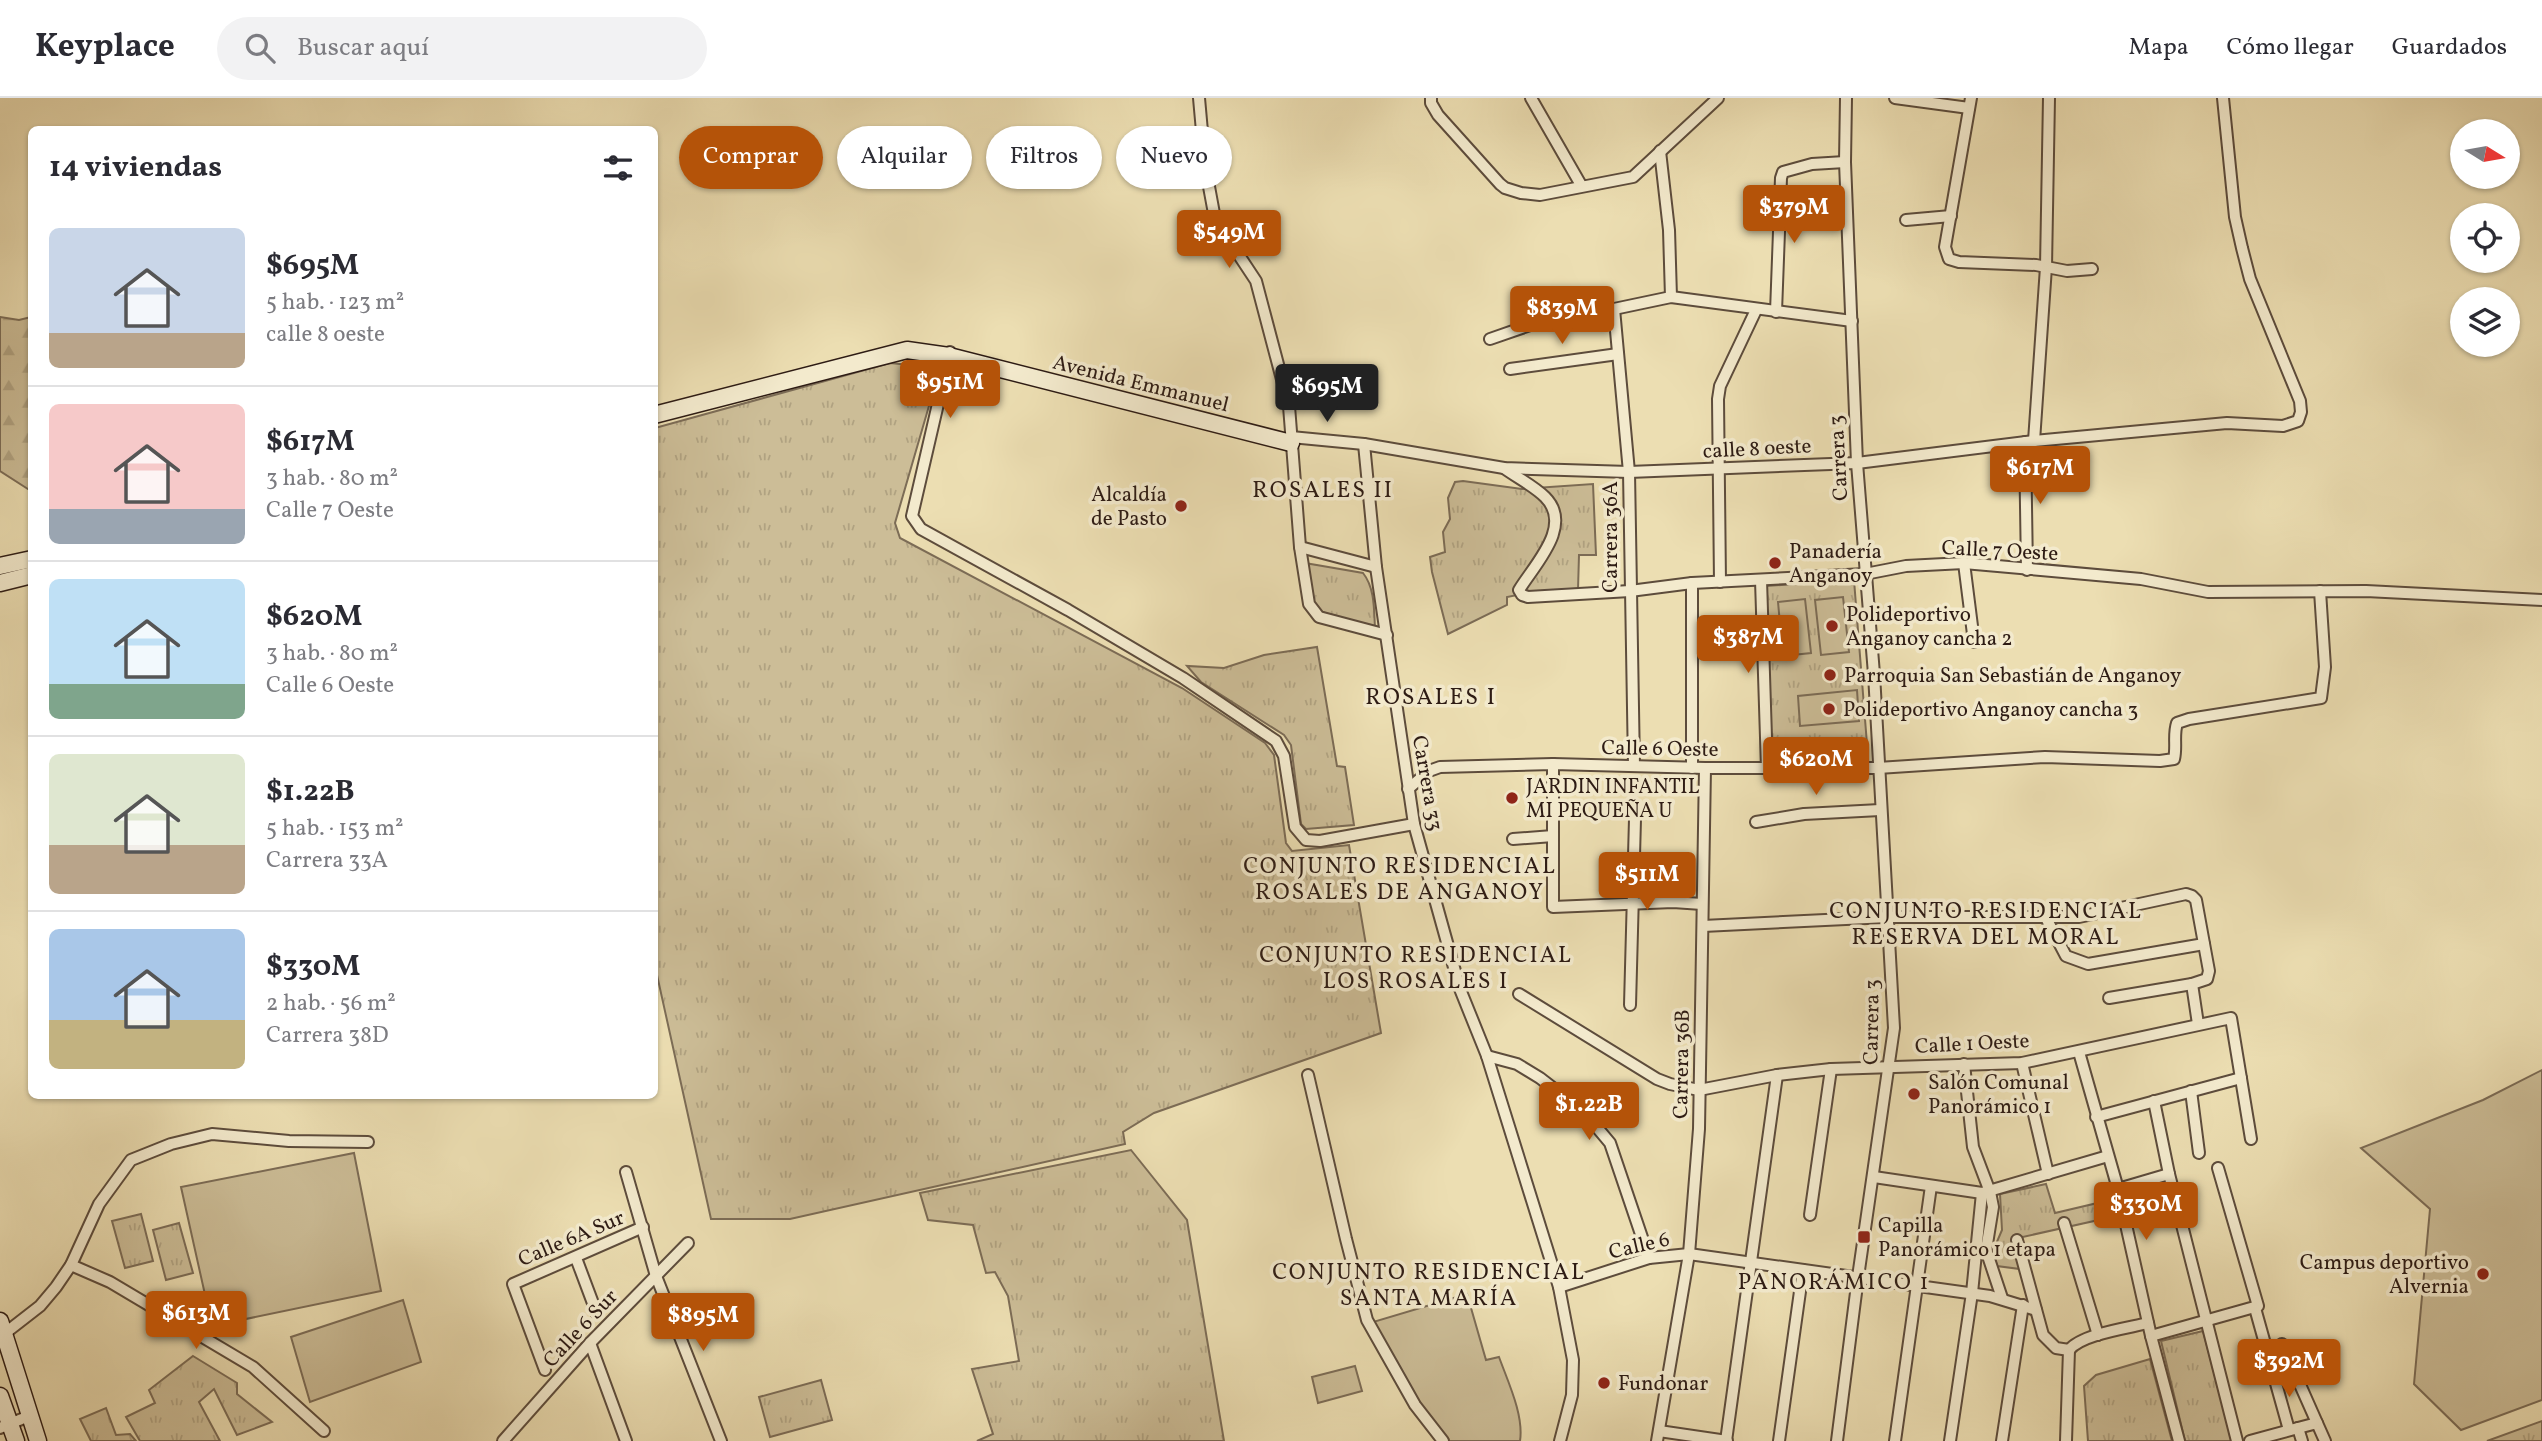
<!DOCTYPE html>
<html lang="es">
<head>
<meta charset="utf-8">
<style>
	:root { --surface:#fff; --page:#f2f2f3; --text:#2b2b33; --muted:#7c7c81; --line:#e1e1e2; --accent:#b45309 }
	body { margin:0; font-family:Vollkorn,serif; background:var(--page); color:var(--text); height:100vh; display:flex; flex-direction:column; font-size:26px; white-space:nowrap }
	* { box-sizing:border-box; margin:0 }
	p { font-size:23px; color:var(--muted) }
	.icon { flex:none; width:38px; height:38px; fill:none; stroke:currentColor; stroke-width:2; stroke-linecap:round; stroke-linejoin:round }
	.map { position:relative; flex:1; overflow:hidden }
	.drawer { position:absolute; left:28px; top:28px; width:630px; height:973px; display:flex; flex-direction:column; background:var(--surface); border-radius:10px; box-shadow:0 2px 5px #0004 }
	.drawer>* { flex:none }
	.hud { position:absolute; left:679px; top:28px; width:665px; height:63px; display:flex; gap:14px }
	.needle { width:46px; rotate:101deg }
	.controls { position:absolute; left:2450px; top:21px; display:grid; gap:14px }
	.controls a { display:grid; place-items:center; width:70px; height:70px; border-radius:50%; background:var(--surface); box-shadow:0 2px 5px #0004; font-size:35px }
	.price { position:absolute; translate:-50% -60px; padding:0 16px; border-radius:7px; background:var(--accent); color:#fff; font-size:23px; line-height:46px; filter:drop-shadow(0 2px 4px #0008) }
	.price::after { content:''; position:absolute; left:50%; top:42px; width:21px; height:16px; margin-left:-10px; background:inherit; clip-path:polygon(0 0,100% 0,50% 100%) }
	.price.current { background:#222; color:#fff }
	ul { padding:0; list-style:none }
	li { display:flex; align-items:center; gap:21px; height:175px; padding:0 21px }
	li+li { border-top:2px solid var(--line) }
	li span { display:grid; place-items:center; flex:none; width:196px; height:140px; border-radius:10px; color:#555 }
	li>.icon { margin-inline-start:auto }
	span .icon { width:84px; height:84px; fill:#fffc; stroke-width:1 }
	li b { font-size:30px }
	h2 { display:flex; justify-content:space-between; align-items:center; height:84px; padding:0 21px; font-size:30px }
	.chip { padding:0 24px; border-radius:32px; background:var(--surface); box-shadow:0 2px 5px #0004; font-size:24px; line-height:63px }
	.chip.current { background:var(--accent); color:#fff }
	header { display:flex; align-items:center; gap:42px; box-sizing:border-box; height:98px; padding:0 35px; background:var(--surface); border-bottom:2px solid var(--line) }
	header strong { font-size:33px }
	nav { display:flex; gap:38px; margin-inline-start:auto; font-size:24px }
	.search { width:490px; height:63px; background:var(--page); display:flex; align-items:center; gap:18px; box-sizing:border-box; padding:0 24px; border-radius:38px; color:var(--muted); font-size:26px }
	.map>svg:first-child { display:block }
</style>
</head>
<body>
<header>
<strong>Keyplace</strong>
<div class="search"><svg class="icon" aria-label="search" viewBox="0 0 24 24"><circle cx="10" cy="10" r="6"/><path d="M15 15l6 6"/></svg>Buscar aquí</div>
<nav><a>Mapa</a><a>Cómo llegar</a><a>Guardados</a></nav>
</header>
<div class="map">
<svg width="2542" height="1343" viewBox="0 0 2542 1343">
	<defs>
		<pattern id="grass-tufts" width="24" height="20" patternUnits="userSpaceOnUse" patternTransform="scale(1.75)"><rect width="24" height="20" fill="#ccbd97"/><path d="M3 7l-1-3M5 7V3M7 7l1-3M15 17l-1-3M17 17v-4M19 17l1-3" fill="none" stroke="#b0a281"/></pattern>
		<pattern id="forest-firs" width="22" height="20" patternUnits="userSpaceOnUse" patternTransform="scale(1.75)"><rect width="22" height="20" fill="#ccbd97"/><path d="M5 1l3.5 6h-7zM16 11l3.5 6h-7z" fill="#b0a281"/></pattern>
	</defs>
	<rect width="100%" height="100%" fill="#ecdeb2"/>
	<filter id="stains"><feTurbulence type="fractalNoise" baseFrequency=".00286" numOctaves="4"/><feColorMatrix values="0 0 0 0 .2 0 0 0 0 .09 0 0 0 0 .02 0 0 0 .5 -.17"/></filter>
	<radialGradient id="worn" r=".72"><stop offset=".6" stop-color="#630" stop-opacity="0"/><stop offset="1" stop-color="#630" stop-opacity=".3"/></radialGradient>
	<g fill="url(#grass-tufts)" stroke="#7c6c56" stroke-width="2">
		<path d="M890,265L940,270L895,425L900,440L1182,590L1265,645L1274,657L1286,745L1292,753L1349,747L1381,935L1154,1015L1123,1034L1125,1046L790,1121H711L655,868V330Z"/>
		<path d="M1463,383L1522,391L1593,386L1596,457H1579L1578,492L1532,494L1507,499V507L1448,536L1432,474L1430,459L1445,454L1443,434L1450,421L1448,400L1455,384Z"/>
		<path d="M1305,465L1363,475C1375,490 1374,512 1375,531L1316,512Z"/>
		<path d="M1854,482L1868,659L1784,663L1769,657L1766,488Z"/>
		<path d="M1317,549L1337,668L1345,669L1354,727L1306,731L1301,726L1291,647L1284,637L1201,584L1187,568L1224,570L1264,557Z"/>
		<path d="M1131,1052L1187,1122L1224,1343H977L993,1336L972,1271L1019,1263L1008,1198L995,1174L986,1175L973,1127L928,1122L920,1095Z"/>
		<path d="M2046,1086L2055,1115L2106,1103L2112,1119L2018,1140L2020,1171L1997,1168L1993,1153L2002,1132L2000,1096Z"/>
		<path d="M141,1116L153,1163L125,1170L112,1123Z"/>
		<path d="M179,1125L193,1175L166,1182L153,1132Z"/>
		<path d="M2203,1233L2232,1343H2185L2161,1243Z"/>
		<path d="M193,1258L237,1285V1296L272,1324L237,1337L214,1291L199,1304L220,1343H140L126,1319L155,1305L149,1292Z"/>
		<path d="M2150,1261L2172,1343H2088L2084,1288L2096,1277Z"/>
		<path d="M821,1282L832,1322L770,1339L759,1299Z"/>
		<path d="M106,1310L116,1337L130,1336L136,1343H91L80,1321Z"/>
		<path d="M2542,1323V1343H2487Z"/>
	</g>
	<path fill="url(#forest-firs)" stroke="#7c6c56" stroke-width="2" d="M0,219L19,222L31,219V393L0,373Z"/>
	<g fill="#ccbd97" stroke="#7c6c56" stroke-width="2">
		<path d="M1843,499L1849,554L1821,557L1815,502Z"/>
		<path d="M1805,501L1811,555L1783,558L1778,504Z"/>
		<path d="M1857,592L1859,623L1800,628L1798,598Z"/>
		<path d="M2542,972V1302L2461,1332L2414,1286L2430,1111L2361,1050L2483,1002Z"/>
		<path d="M354,1055L381,1193L212,1228L181,1089Z"/>
		<path d="M1467,1196L1486,1262L1499,1259C1508,1284 1524,1317 1520,1343H1448L1420,1306L1373,1224Z"/>
		<path d="M403,1202L421,1264L310,1304L291,1239Z"/>
		<path d="M1355,1268L1362,1293L1318,1305L1312,1279Z"/>
	</g>
	<g fill="none" stroke-linecap="round" stroke-linejoin="round">
		<g stroke="#5d4c3c" stroke-width="14">
			<g id="street">
				<path d="M1199,0L1205,67L1215,121L1256,183L1289,308L1300,449L1309,506L1319,519L1387,537"/>
				<path d="M1431,0V5L1438,17L1500,86L1505,90L1521,95L1540,97L1633,79L1718,0"/>
				<path d="M1531,0L1581,87"/>
				<path d="M1895,0L1969,10"/>
				<path d="M1971,0L1945,149L1949,161L1959,164L2036,167L2067,173L2092,171"/>
				<path d="M1660,53L1669,132L1671,199"/>
				<path d="M1906,122L1951,118"/>
				<path d="M1614,211L1629,374L1634,668"/>
				<path d="M1776,214L1781,80L1783,74L1812,66L1845,64"/>
				<path d="M1490,241L1562,216L1614,211L1671,199L1852,223"/>
				<path d="M950,254L912,418L921,431L1068,512L1183,580L1276,643L1284,658L1295,729L1306,742L1320,743L1414,726"/>
				<path d="M1510,271L1618,256"/>
				<path d="M1291,339L1364,346L1504,370L1629,374L1857,365L2034,343L2227,325L2283,328L2298,323L2301,314L2300,303L2250,181L2242,150L2235,119L2223,0"/>
				<path d="M2034,343L2046,169L2049,0"/>
				<path d="M2025,344L2027,472"/>
				<path d="M1364,346L1376,469L1414,726L1460,891L1487,958L1559,1189L1573,1262L1572,1297L1560,1343"/>
				<path d="M1504,370C1516,379 1534,388 1545,399C1574,428 1534,467 1519,492L1522,497L1528,499L1630,493L1692,485L1865,476L1906,468L1964,465L2141,481L2208,494L2366,493L2542,502"/>
				<path d="M1300,449L1376,469"/>
				<path d="M1964,465L1974,544"/>
				<path d="M1761,482L1767,671"/>
				<path d="M1720,484L1718,301L1720,288L1756,212"/>
				<path d="M1692,485V670"/>
				<path d="M1553,666V809L1673,804L1702,806"/>
				<path d="M1408,691L1429,673L1440,669L1553,666L1705,670H1878L2045,659L2160,663L2174,661C2177,649 2173,637 2177,625L2189,621L2321,600L2325,569L2320,493"/>
				<path d="M1756,724L1804,716L1880,712"/>
				<path d="M1513,741L1553,738"/>
				<path d="M2045,818L2066,858L2088,866L2204,846"/>
				<path d="M1703,828L1888,819H2079L2186,796L2192,798L2196,802L2209,873L2207,881L2192,886L2198,926"/>
				<path d="M1519,896L1657,981L1670,986L1699,992L1777,977L1831,971L2022,965L2231,920L2251,1041"/>
				<path d="M2109,900L2192,886"/>
				<path d="M1630,907L1635,721"/>
				<path d="M2079,954L2118,1091L2151,1238L2179,1343"/>
				<path d="M1487,958L1517,966L1540,980L1584,1014L1610,1045L1649,1160"/>
				<path d="M2022,965L2048,1076"/>
				<path d="M1964,966L1973,1049L1990,1094L1993,1109L1986,1152L2002,1200"/>
				<path d="M1308,977L1346,1141L1367,1222L1415,1307L1443,1343"/>
				<path d="M2191,993L2199,1055"/>
				<path d="M2154,1003L2169,1076L2237,1343"/>
				<path d="M2096,1019L2241,980"/>
				<path d="M626,1074L656,1178L721,1343"/>
				<path d="M1874,1079L1982,1095L2108,1058"/>
				<path d="M2118,1091L2169,1076"/>
				<path d="M1810,1117L1831,971"/>
				<path d="M2064,1125L2098,1237"/>
				<path d="M2017,1142L2043,1237L2056,1250L2069,1252"/>
				<path d="M576,1160L597,1216"/>
				<path d="M71,1167L110,1184L253,1269L324,1333"/>
				<path d="M1559,1189L1649,1160L1689,1156L1990,1198L2036,1212"/>
				<path d="M2255,1210L2289,1332"/>
				<path d="M4,1236L40,1208L56,1189L71,1167L99,1106L131,1062L171,1046L212,1036L289,1043L368,1044"/>
				<path d="M2151,1238L2258,1208L2218,1070"/>
				<path d="M590,1245L626,1343"/>
				<path d="M2282,1246L2325,1343"/>
				<path d="M2069,1252C2082,1236 2128,1230 2148,1225"/>
				<path d="M545,1272L513,1186L643,1129"/>
				<path d="M0,1330L29,1318"/>
				<path d="M1659,1333L1727,1343"/>
				<path d="M503,1343L590,1245L688,1145"/>
				<path d="M1657,1343L1689,1156L1699,1031L1705,670"/>
				<path d="M1726,1343L1777,977"/>
				<path d="M1779,1343L1803,1172"/>
				<path d="M1837,1343L1858,1179L1894,930L1874,576L1857,365L1845,64L1846,0"/>
				<path d="M1895,1343L1931,1088"/>
				<path d="M1950,1343L1972,1195L1982,1095"/>
				<path d="M2002,1343L2023,1207"/>
				<path d="M2066,1343L2069,1252"/>
				<path d="M2250,1343L2298,1330"/>
				<path d="M2302,1343L2298,1330L2317,1325"/>
			</g>
		</g>
		<g stroke="#2d1b14" stroke-width="19">
			<g id="secondary">
				<path d="M654,317L907,252L949,258L1291,345"/>
				<path d="M0,468L32,461"/>
				<path d="M0,485L32,477"/>
				<path d="M0,1223L38,1343"/>
				<path d="M0,1298L16,1343"/>
			</g>
		</g>
		<use href="#street" stroke="#f3eacd" stroke-width="10"/>
		<use href="#secondary" stroke="#f3eacd" stroke-width="16"/>
	</g>
	<g fill="#8f2418" stroke="#f3eacd" stroke-width="2.5">
		<circle cx="1181" cy="408" r="7"/>
		<circle cx="1775" cy="465" r="7"/>
		<circle cx="1832" cy="528" r="7"/>
		<circle cx="1830" cy="577" r="7"/>
		<circle cx="1829" cy="611" r="7"/>
		<circle cx="1512" cy="700" r="7"/>
		<circle cx="1914" cy="996" r="7"/>
		<rect x="1857" y="1132" width="14" height="14" rx="3.5"/>
		<circle cx="2483" cy="1176" r="7"/>
		<circle cx="1604" cy="1285" r="7"/>
	</g>
	<g text-anchor="middle" stroke-width="7" stroke-linejoin="round" paint-order="stroke">
		<g font-size="21" fill="#2d1b14" stroke="#f3eacd">
			<text transform="translate(1141 285) rotate(14)" y="7">Avenida Emmanuel</text>
			<text transform="translate(1757 350) rotate(-3)" y="7">calle 8 oeste</text>
			<text transform="translate(1838 360) rotate(-93)" y="7">Carrera 3</text>
			<text transform="translate(1610 439) rotate(-90)" y="7">Carrera 36A</text>
			<text transform="translate(2000 452) rotate(3)" y="7">Calle 7 Oeste</text>
			<text transform="translate(1660 650) rotate(1)" y="7">Calle 6 Oeste</text>
			<text transform="translate(1428 685) rotate(80)" y="7">Carrera 33</text>
			<text transform="translate(1871 924) rotate(-89)" y="7">Carrera 3</text>
			<text transform="translate(1972 945) rotate(-3)" y="7">Calle 1 Oeste</text>
			<text transform="translate(1681 966) rotate(-89)" y="7">Carrera 36B</text>
			<text transform="translate(571 1140) rotate(-23)" y="7">Calle 6A Sur</text>
			<text transform="translate(1639 1147) rotate(-13)" y="7">Calle 6</text>
			<text transform="translate(580 1230) rotate(-47)" y="7">Calle 6 Sur</text>
		</g>
		<g font-size="21" fill="#2d1b14" stroke="#f3eacd" text-anchor="start">
			<text x="1167" y="403" text-anchor="end">Alcaldía<tspan x="1167" dy="24">de Pasto</tspan></text>
			<text x="1789" y="460">Panadería<tspan x="1789" dy="24">Anganoy</tspan></text>
			<text x="1846" y="523">Polideportivo<tspan x="1846" dy="24">Anganoy cancha 2</tspan></text>
			<text x="1844" y="584">Parroquia San Sebastián de Anganoy</text>
			<text x="1843" y="618">Polideportivo Anganoy cancha 3</text>
			<text x="1526" y="695">JARDIN INFANTIL<tspan x="1526" dy="24">MI PEQUEÑA U</tspan></text>
			<text x="1928" y="991">Salón Comunal<tspan x="1928" dy="24">Panorámico 1</tspan></text>
			<text x="1878" y="1134">Capilla<tspan x="1878" dy="24">Panorámico 1 etapa</tspan></text>
			<text x="2469" y="1171" text-anchor="end">Campus deportivo<tspan x="2469" dy="24">Alvernia</tspan></text>
			<text x="1618" y="1292">Fundonar</text>
		</g>
		<g font-size="23" letter-spacing="2" fill="#2d1b14" stroke="#f3eacd">
			<text x="1323" y="399">ROSALES II</text>
			<text x="1431" y="606">ROSALES I</text>
			<text x="1400" y="775">CONJUNTO RESIDENCIAL<tspan x="1400" dy="26">ROSALES DE ANGANOY</tspan></text>
			<text x="1986" y="820">CONJUNTO RESIDENCIAL<tspan x="1986" dy="26">RESERVA DEL MORAL</tspan></text>
			<text x="1416" y="864">CONJUNTO RESIDENCIAL<tspan x="1416" dy="26">LOS ROSALES I</tspan></text>
			<text x="1429" y="1181">CONJUNTO RESIDENCIAL<tspan x="1429" dy="26">SANTA MARÍA</tspan></text>
			<text x="1834" y="1191">PANORÁMICO 1</text>
		</g>
	</g>
	<rect width="100%" height="100%" filter="url(#stains)"/>
	<rect width="100%" height="100%" fill="url(#worn)"/>
</svg>
<div class="controls">
<a><svg class="needle" viewBox="-14 -14 28 28"><path d="M0-13l5 13h-10z" fill="#e53935"/><path d="M0 13l5-13h-10z" fill="#7c7c81"/></svg></a>
<a><svg class="icon" aria-label="locate" viewBox="0 0 24 24"><circle cx="12" cy="12" r="6"/><path d="M12 2v4M12 18v4M2 12h4M18 12h4"/></svg></a>
<a><svg class="icon" aria-label="layers" viewBox="0 0 24 24"><path d="M12 4l9 5-9 5-9-5zM3 14l9 5 9-5"/></svg></a>
</div>
<b class="price" style="left:1794px;top:147px">$379M</b>
<b class="price" style="left:1229px;top:172px">$549M</b>
<b class="price" style="left:1562px;top:248px">$839M</b>
<b class="price" style="left:950px;top:322px">$951M</b>
<b class="price current" style="left:1327px;top:326px">$695M</b>
<b class="price" style="left:2040px;top:408px">$617M</b>
<b class="price" style="left:1748px;top:577px">$387M</b>
<b class="price" style="left:1816px;top:699px">$620M</b>
<b class="price" style="left:1647px;top:814px">$511M</b>
<b class="price" style="left:1589px;top:1044px">$1.22B</b>
<b class="price" style="left:2146px;top:1144px">$330M</b>
<b class="price" style="left:196px;top:1253px">$613M</b>
<b class="price" style="left:703px;top:1255px">$895M</b>
<b class="price" style="left:2289px;top:1301px">$392M</b>
<div class="hud">
<a class="chip current">Comprar</a>
<a class="chip">Alquilar</a>
<a class="chip">Filtros</a>
<a class="chip">Nuevo</a>
</div>
<section class="drawer">
<h2>14 viviendas<svg class="icon" aria-label="filters" viewBox="0 0 24 24"><path d="M4 7h16M4 17h16"/><circle cx="9" cy="7" r="2"/><circle cx="15" cy="17" r="2"/></svg></h2>
<ul>
<li><span style="background:linear-gradient(#c9d6e8 75%,#b9a48a 0)"><svg class="icon" aria-label="home" viewBox="0 0 24 24"><path d="M3 11l9-7 9 7M6 9v11h12V9"/></svg></span><div><b>$695M</b><p>5 hab. · 123 m²</p><p>calle 8 oeste</p></div></li>
<li><span style="background:linear-gradient(#f6c9c9 75%,#9aa5b1 0)"><svg class="icon" aria-label="home" viewBox="0 0 24 24"><path d="M3 11l9-7 9 7M6 9v11h12V9"/></svg></span><div><b>$617M</b><p>3 hab. · 80 m²</p><p>Calle 7 Oeste</p></div></li>
<li><span style="background:linear-gradient(#bfe0f5 75%,#7fa58c 0)"><svg class="icon" aria-label="home" viewBox="0 0 24 24"><path d="M3 11l9-7 9 7M6 9v11h12V9"/></svg></span><div><b>$620M</b><p>3 hab. · 80 m²</p><p>Calle 6 Oeste</p></div></li>
<li><span style="background:linear-gradient(#dfe7d0 65%,#b9a48a 0)"><svg class="icon" aria-label="home" viewBox="0 0 24 24"><path d="M3 11l9-7 9 7M6 9v11h12V9"/></svg></span><div><b>$1.22B</b><p>5 hab. · 153 m²</p><p>Carrera 33A</p></div></li>
<li><span style="background:linear-gradient(#a9c7e8 65%,#c2b280 0)"><svg class="icon" aria-label="home" viewBox="0 0 24 24"><path d="M3 11l9-7 9 7M6 9v11h12V9"/></svg></span><div><b>$330M</b><p>2 hab. · 56 m²</p><p>Carrera 38D</p></div></li>
</ul>
</section>
</div>
</body>
</html>
